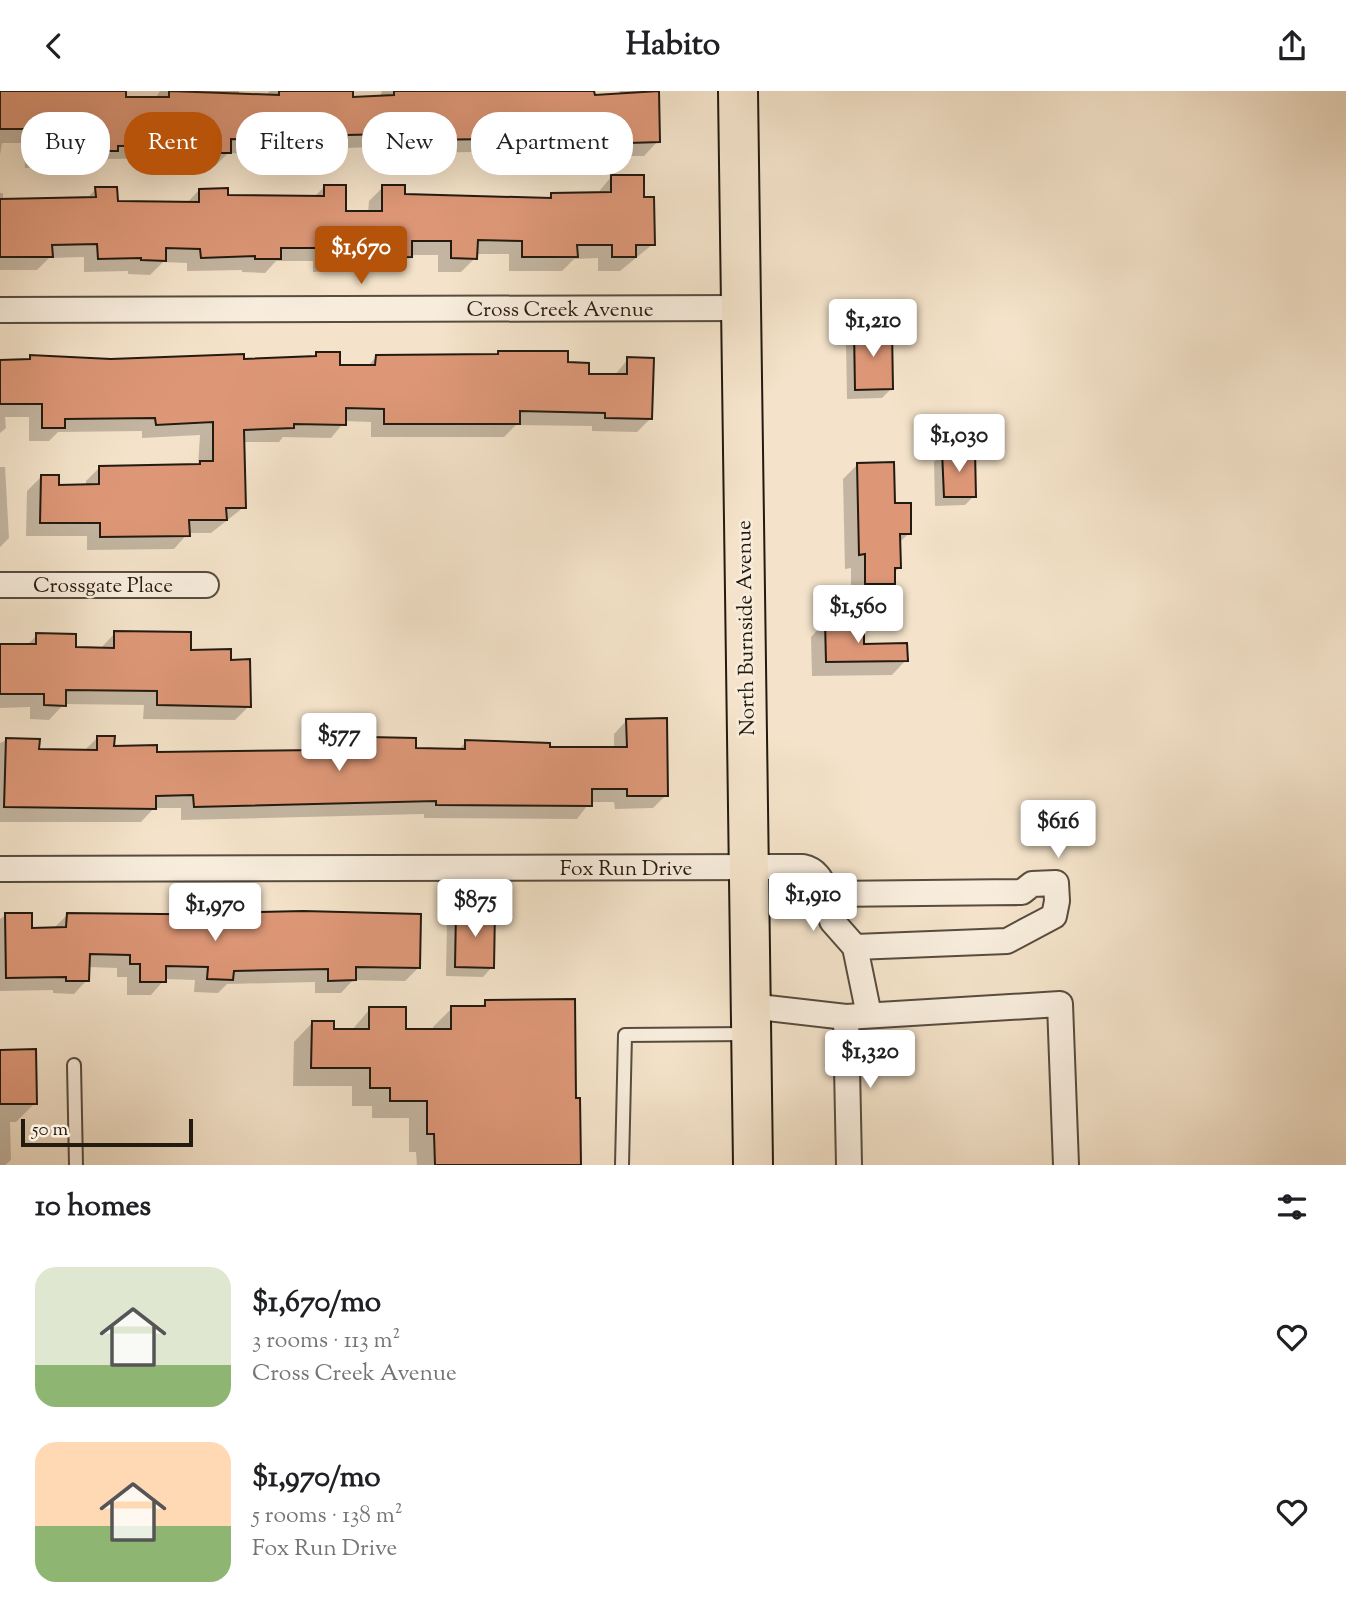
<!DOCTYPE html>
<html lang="en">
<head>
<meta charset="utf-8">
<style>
	:root { --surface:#fff; --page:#f2f2f2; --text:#202124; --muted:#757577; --accent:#b45309 }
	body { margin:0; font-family:"Sorts Mill Goudy",serif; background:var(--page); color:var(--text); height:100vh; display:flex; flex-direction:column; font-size:26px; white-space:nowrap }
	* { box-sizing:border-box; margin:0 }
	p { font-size:23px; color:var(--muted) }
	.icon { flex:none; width:38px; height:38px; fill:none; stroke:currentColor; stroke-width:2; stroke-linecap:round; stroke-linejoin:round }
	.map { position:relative; height:1074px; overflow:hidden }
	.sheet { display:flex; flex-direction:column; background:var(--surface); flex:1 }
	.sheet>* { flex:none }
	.top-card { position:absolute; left:21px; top:21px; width:700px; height:63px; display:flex; gap:14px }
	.scale { position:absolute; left:21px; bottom:18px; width:172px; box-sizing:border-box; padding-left:7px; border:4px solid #231a10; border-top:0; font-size:19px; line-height:24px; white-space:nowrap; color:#231a10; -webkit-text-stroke:5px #f8eddd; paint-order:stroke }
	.price { position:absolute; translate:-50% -60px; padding:0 16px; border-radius:7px; background:#fff; color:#222; font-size:23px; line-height:46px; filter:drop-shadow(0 2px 4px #0008) }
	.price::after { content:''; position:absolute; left:50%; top:42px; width:21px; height:16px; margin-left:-10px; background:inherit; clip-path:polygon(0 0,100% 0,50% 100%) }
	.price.on { background:var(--accent); color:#fff }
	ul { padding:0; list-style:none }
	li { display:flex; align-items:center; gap:21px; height:175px; padding:0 35px }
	li span { display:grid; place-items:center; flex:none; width:196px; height:140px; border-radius:21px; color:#555 }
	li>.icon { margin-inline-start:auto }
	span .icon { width:84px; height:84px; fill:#fffc; stroke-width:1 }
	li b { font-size:30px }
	h2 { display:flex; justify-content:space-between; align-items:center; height:84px; padding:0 35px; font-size:30px }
	.pill { padding:0 24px; border-radius:28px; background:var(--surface); box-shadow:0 7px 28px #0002; font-size:24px; line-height:63px }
	.pill.on { background:var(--accent); color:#fff }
	header { display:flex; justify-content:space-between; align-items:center; height:91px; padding:0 35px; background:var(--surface); font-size:32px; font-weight:800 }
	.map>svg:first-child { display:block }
</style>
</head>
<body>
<header><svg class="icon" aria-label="back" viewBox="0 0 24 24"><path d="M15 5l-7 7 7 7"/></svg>Habito<svg class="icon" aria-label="share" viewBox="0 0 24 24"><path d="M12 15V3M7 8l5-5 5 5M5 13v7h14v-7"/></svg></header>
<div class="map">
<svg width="1346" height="1074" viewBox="0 0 1346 1074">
	<rect width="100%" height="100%" fill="#f4e3ca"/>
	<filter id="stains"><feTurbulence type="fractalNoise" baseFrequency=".00286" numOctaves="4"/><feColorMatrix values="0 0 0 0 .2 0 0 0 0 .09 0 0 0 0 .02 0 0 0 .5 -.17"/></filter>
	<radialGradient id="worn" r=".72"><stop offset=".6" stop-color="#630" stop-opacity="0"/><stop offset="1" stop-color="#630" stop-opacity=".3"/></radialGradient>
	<g fill="#0003">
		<path d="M0,0H124V8H155L160,0H239V5H265L270,0H351V7L380,6L382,0H593V6L619,5L620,0H657L658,50L644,65H615V55H583V60L569,74L548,75V60L407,62L404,65L377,66V56L344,57L330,71H308V65L228,62L215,75L185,76V67L108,68L102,74H81V52H58V62L44,76L25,77L24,52H2L0,64Z"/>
		<path d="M611,86L642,108L653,153L620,180H598V167L574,168L562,180H509V163H475V167L461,181H438V164H410L396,179L313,181V170H276L265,182L242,181V179L187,180V172L163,171L150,184L128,183V180L84,181V166L49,167L37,179H0V102H3V110L86,108L96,98L116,112L186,113L199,99L227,105L314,106L324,96L344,122H368L369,110L383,96L403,105L546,109L551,104L597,103Z"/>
		<path d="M855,240L891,298L882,307L847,308L846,250Z"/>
		<path d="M317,262L338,276H367L376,266L567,273L587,284L614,285L628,268L651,327L637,341L592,340V335L516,334L504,346H371V331L345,330L331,347L283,346L279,351H242L244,416L211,442H188L174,458L87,459V445H26L27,400L41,386L57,396L86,395V390L99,377L198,375L200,344L142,347V340L58,341L49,350H29V326H5L6,337L0,342V271L27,270L31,265L70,269H243L312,267Z"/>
		<path d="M943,361L974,405L965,414L935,415L934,371Z"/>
		<path d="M858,373L893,414L909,442L898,453L899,477L894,482V492L879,507H851V477L845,478L843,388Z"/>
		<path d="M0,376H5L9,447L0,456Z"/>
		<path d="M825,531L863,555L906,569L892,584L812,585L811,546Z"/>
		<path d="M115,542L230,570L249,615L235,629L143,628L144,614L64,613L49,629L30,628V616L0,617V555H26L37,544L74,558H100Z"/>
		<path d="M627,629L666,704L653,717L615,718L614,711H590L577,728L424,727V723L181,729V717H154L141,731H0V652L7,649L38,660H84L97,647L113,657L155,663L308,661L321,647L414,658L457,660L466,651L548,657L614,658V643Z"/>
		<path d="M457,821L492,876L483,886L446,885L447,830Z"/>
		<path d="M261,823L418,877L405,890L353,889L341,902H315V891L227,893L218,902L194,901L195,889L165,888L151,904H127V886H117V877L88,876L87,889L74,903L53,902V899L0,900V828L6,824L31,839L54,837L67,824L258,826Z"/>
		<path d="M573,910L579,1074H417L416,1061H409V1027H372V1015H352V995H293L294,951L312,932L332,940H351L370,918L404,940H433V936L452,917H479L486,911Z"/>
		<path d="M0,961L35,1012L16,1031H10L11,1069L5,1074H0Z"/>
	</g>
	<g fill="#dd9777" stroke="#231a10" stroke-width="2">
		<path d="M0,0H126V6H169V0L279,4V0H353V6L394,4V0H594L595,4L659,0L660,51L629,52V41L585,42V61H562V47L420,49V52H391L390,43L347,44L346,57H322V51L231,48V62H199V54L118,55V60H94L95,38H59L60,63H38V38H0Z"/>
		<path d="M611,84H644V106H654L655,154H636V166H612V154H577L578,166H522V150L478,149L477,168L451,167V150H412V166L327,167V157H281V168H255V165L201,167L200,158L166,157V170L141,169V167L98,168L97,153L52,154L53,166H0V108L96,106L95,96H117L118,110L199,111V98L228,97V104L324,105V94H346V120H382V94H405V103L551,107V102L611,101Z"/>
		<path d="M892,238L893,298L855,299L854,239Z"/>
		<path d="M498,260H568V271L589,272V283H627V266L654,267L652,328L605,327V322L520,320V333H384V318L346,317V334L294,333V337L244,339L246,417H226L227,429H189L190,445L100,446V432H40L41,384H59V394L99,393V375L200,373V370H213V331L156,334L155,327L65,328V337H42V313H0V269L30,268V264L111,268L244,263V268L316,265V261H340V274H375L376,264L498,263Z"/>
		<path d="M975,359L976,406H944L942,360Z"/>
		<path d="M894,371L895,412H911V443H900L901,477H895V493H865V463L859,464L857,372Z"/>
		<path d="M864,529V553L907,552L908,570L826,571L825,530Z"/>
		<path d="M114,540L191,541V559L231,558V569L250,568L251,616L157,614V600L66,599V615L44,614V603H0V553H36V542L76,543V556L114,557Z"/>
		<path d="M667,627L668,705H627V698H592V715L436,714V710L194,716L193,704L156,705V718L4,716L6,647L40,648L39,658L97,659V645H115L114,655L157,654V661L320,659V645L416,647V657L465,658V649L550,652V656H627L626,628Z"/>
		<path d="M456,819H495L494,877L455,876Z"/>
		<path d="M303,820L421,823L420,877L356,876V889L328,890V878L234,880L233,889L207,888L208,876L166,875V891H140V873H130V864L90,863L89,890H66V886L6,887L5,822H32V837L66,836L67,822L260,824V821Z"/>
		<path d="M575,908L576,1007H580L581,1074H435L434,1043H427V1010H390V997H370V977H311L312,930H334V938H369V916H406V938H451V915H485V909Z"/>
		<path d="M36,958L37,1013H0V959Z"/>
	</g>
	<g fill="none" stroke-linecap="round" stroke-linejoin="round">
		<g stroke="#574c3e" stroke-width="16">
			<g id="lane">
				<path d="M74,974L76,1074"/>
				<path d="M622,1074L625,944L747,943"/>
			</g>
		</g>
		<g stroke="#574c3e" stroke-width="28">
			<g id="street">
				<path d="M0,219L741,217"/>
				<path d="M0,494H206"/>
				<path d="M0,778L803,776C818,779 822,791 828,803L1022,801L1032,793L1056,792L1057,810L1054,825L1007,850L855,856L869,924"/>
				<path d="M828,803L832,830L855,856"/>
				<path d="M750,915L846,926L1060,913L1066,1074"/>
				<path d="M846,926L849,1074"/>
			</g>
		</g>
		<g stroke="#231a10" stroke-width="42">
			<path id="primary" d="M738,0L753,1074"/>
		</g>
		<use href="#lane" stroke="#f8eddd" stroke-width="12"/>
		<use href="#street" stroke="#f8eddd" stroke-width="24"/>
		<use href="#primary" stroke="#f4e3ca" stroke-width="38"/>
	</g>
	<g text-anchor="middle" stroke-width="5" stroke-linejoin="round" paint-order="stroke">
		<g font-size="21" fill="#231a10" stroke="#f8eddd">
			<text x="560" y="225">Cross Creek Avenue</text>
			<text x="103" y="501">Crossgate Place</text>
			<text transform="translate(745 537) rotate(-91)" y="7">North Burnside Avenue</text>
			<text x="626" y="784">Fox Run Drive</text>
		</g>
	</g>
	<rect width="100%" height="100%" filter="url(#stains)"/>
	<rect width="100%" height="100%" fill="url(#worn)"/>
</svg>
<div class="scale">50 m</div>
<b class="price on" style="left:361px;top:195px">$1,670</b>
<b class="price" style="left:873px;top:268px">$1,210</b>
<b class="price" style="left:959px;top:383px">$1,030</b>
<b class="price" style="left:858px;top:554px">$1,560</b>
<b class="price" style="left:339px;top:682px">$577</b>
<b class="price" style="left:1058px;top:769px">$616</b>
<b class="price" style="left:813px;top:842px">$1,910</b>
<b class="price" style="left:475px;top:848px">$875</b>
<b class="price" style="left:215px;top:852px">$1,970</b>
<b class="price" style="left:870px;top:999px">$1,320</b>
<div class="top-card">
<a class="pill">Buy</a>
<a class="pill on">Rent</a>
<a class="pill">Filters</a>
<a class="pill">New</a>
<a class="pill">Apartment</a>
</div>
</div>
<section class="sheet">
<h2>10 homes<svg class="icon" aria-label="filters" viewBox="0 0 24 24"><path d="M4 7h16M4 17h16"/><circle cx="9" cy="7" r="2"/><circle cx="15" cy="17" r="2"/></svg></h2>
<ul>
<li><span style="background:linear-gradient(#dfe7d0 70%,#8fb573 0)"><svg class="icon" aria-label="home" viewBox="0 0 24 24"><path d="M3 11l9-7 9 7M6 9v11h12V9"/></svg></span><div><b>$1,670/mo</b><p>3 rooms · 113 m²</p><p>Cross Creek Avenue</p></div><svg class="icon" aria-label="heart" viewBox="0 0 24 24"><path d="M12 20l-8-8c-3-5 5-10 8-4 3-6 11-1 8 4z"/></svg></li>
<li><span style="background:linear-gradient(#ffd9b3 60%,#8fb573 0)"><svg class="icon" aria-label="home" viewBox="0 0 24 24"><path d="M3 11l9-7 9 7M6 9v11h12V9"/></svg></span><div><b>$1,970/mo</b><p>5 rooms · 138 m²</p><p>Fox Run Drive</p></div><svg class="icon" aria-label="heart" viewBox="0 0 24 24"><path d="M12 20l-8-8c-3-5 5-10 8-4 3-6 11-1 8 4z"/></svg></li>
</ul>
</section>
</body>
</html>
